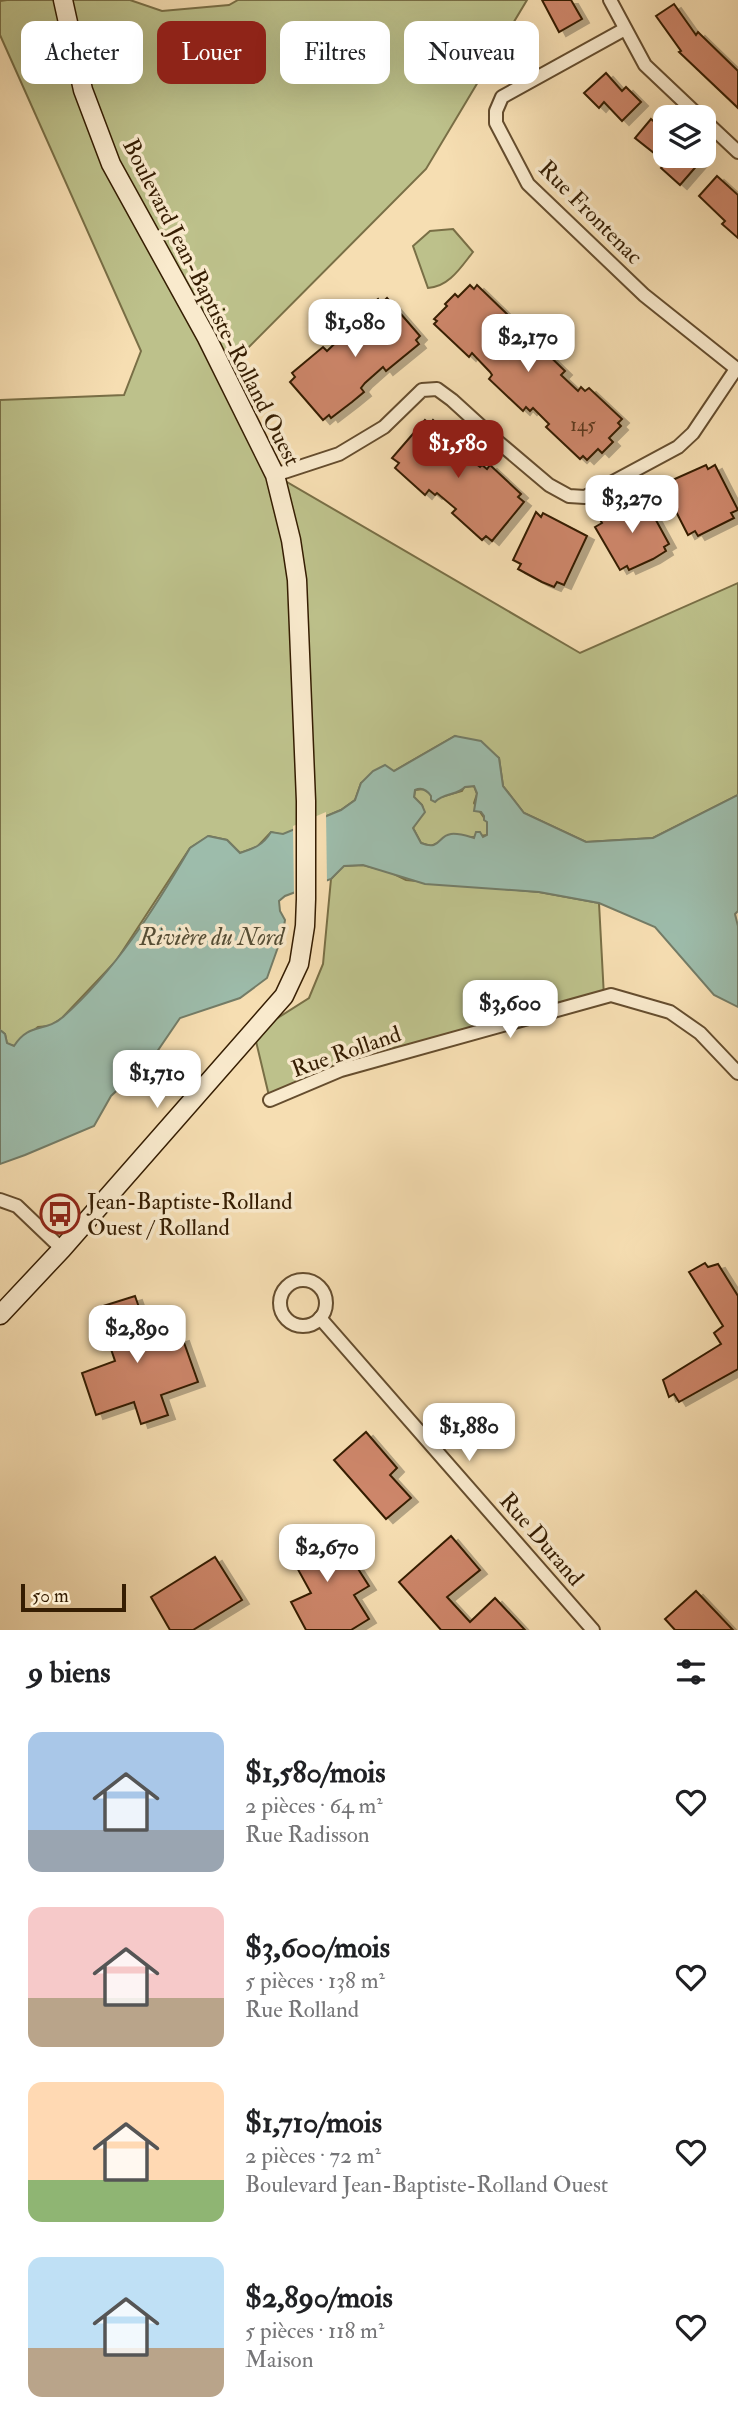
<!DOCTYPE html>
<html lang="fr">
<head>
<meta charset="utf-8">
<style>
	:root { --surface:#fff; --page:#f6f6f6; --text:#202124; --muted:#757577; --accent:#8f2418 }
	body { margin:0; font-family:"IM FELL Double Pica",serif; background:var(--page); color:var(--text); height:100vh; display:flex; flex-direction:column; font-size:26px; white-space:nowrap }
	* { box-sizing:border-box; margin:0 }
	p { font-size:23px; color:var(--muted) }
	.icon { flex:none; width:38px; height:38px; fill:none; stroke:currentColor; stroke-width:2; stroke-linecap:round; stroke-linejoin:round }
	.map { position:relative; height:1630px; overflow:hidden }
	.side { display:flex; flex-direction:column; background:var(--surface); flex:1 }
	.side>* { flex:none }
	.banner { position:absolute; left:21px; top:21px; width:696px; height:63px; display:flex; gap:14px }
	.fabs { position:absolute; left:653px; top:105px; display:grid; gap:14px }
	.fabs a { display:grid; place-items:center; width:63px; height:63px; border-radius:14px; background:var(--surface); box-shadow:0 7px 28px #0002; font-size:35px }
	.scale { position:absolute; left:21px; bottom:18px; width:105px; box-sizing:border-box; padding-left:7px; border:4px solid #351d02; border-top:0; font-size:19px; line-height:24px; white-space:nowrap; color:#351d02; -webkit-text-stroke:5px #f9eacd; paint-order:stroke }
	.price { position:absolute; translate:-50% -60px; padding:0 16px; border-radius:14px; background:#fff; color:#222; font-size:23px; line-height:46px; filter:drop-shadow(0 2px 4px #0008) }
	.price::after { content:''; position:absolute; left:50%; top:42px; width:21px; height:16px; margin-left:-10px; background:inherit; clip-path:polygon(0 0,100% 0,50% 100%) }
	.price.active { background:var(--accent); color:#fff }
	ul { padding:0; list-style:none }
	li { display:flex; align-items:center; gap:21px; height:175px; padding:0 28px }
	li span { display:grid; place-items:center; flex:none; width:196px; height:140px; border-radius:14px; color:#555 }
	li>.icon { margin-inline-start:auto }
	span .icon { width:84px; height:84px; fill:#fffc; stroke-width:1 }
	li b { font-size:30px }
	h2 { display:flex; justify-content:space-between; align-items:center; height:84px; padding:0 28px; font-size:30px }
	.chip { padding:0 24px; border-radius:14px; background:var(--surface); box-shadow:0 7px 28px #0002; font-size:24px; line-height:63px }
	.chip.active { background:var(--accent); color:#fff }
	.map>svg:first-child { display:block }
</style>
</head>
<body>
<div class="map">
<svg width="738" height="1630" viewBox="0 0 738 1630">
	<defs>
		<filter id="shadow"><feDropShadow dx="7" dy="4" stdDeviation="0" flood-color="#0004"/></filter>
	</defs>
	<rect width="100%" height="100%" fill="#f6deb2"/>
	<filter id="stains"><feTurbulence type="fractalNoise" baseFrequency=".00286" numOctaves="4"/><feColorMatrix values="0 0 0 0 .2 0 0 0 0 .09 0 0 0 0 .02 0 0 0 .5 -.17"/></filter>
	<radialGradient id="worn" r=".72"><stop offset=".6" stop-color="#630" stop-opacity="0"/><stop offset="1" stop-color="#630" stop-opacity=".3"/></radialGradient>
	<g fill="#bdc18b" stroke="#796f46" stroke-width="2">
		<path d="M7,0H130L162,11L229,5L238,0H527L426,169L229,367L275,475L580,653L738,583V795L653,838L586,842L524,813L503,786L499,758L455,736L394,771L361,783L355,800L341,810L283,835L271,832L257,847L240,853L227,840L209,836L190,848L116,961L62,1018L50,1026L38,1027L14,1046L7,1044L5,1034L0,1030V400L124,395L141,351L0,35V1Z"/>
		<path d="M453,229L473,252C461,267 449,287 428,288L413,246L430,231Z"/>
		<path d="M474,786L477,794L474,803L487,822V835L440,842L431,846L421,843L413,828L424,812L422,805L414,797L415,790L423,789L438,798L462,791L464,787Z"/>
		<path d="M363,865L390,872L406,880L539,892L599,903L604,997L341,1070L270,1100L254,1033L309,998L323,964L331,879L343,866Z"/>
	</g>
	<path fill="#9dbcab" stroke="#737c67" stroke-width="2" fill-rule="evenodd" d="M455,736L481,741L499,758L503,786L524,813L586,842L653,838L738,795V911L735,914L738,926V1007L714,995L655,927L599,903L539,892L425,884L363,865L344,866L331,879L285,896L279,901L280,911L285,920L283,933L267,978L240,998L180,1018L154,1056L111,1096L94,1126L25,1155L0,1164V1030L5,1034L7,1043L14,1046C29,1022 45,1033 63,1017C115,971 155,908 190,848L208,836L227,840L240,853C255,848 263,845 271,832L283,834L341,810L355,800L361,783L373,771L385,765L394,771ZM474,786L477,793L474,811L481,812L484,816V820L487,822V835L483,837L480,832H476L474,838C467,836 459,833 451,834C437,836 441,851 421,843L413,828L425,812L422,805L414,797L415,790C422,787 427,790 431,796V800L435,802C443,793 458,795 465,787Z"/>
	<path fill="#f6deb2" d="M326,812L327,884L294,896L293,826Z"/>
	<g fill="#cd866a" stroke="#351d02" stroke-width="2" filter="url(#shadow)">
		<path d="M542,0H571L582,19L559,32Z"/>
		<path d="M674,4L696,35L698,32L738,71V108L679,52L681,51L656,16Z"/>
		<path d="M606,73L622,91L626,87L641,102L622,121L604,102L599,108L584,93Z"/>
		<path d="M651,119L665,131V140L654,153L635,138Z"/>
		<path d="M657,156H693L700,162L680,185L661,168L666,163Z"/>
		<path d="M717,176L738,195V238L722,224L725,221L699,196Z"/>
		<path d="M470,285L474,289L477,285L510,317L506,321L509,324L498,336L513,350L524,339L528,343L532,339L565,371L561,375L578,391L581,387L585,391L589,388L622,419L618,423L621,426L609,438L613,442L602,453L598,449L587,460L583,456L580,459L546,427L549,424L533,408L530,411L526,407L523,411L489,379L492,375L490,372L472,353L469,357L434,324L437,321L434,319L447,306L445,304L455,294L458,297Z"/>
		<path d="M387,298L420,336L416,340L419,344L386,371L383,367L365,383L361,388L364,392L352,402L331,418L329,415L323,420L290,382L295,377L292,373L323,347L327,351L350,329L347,325L378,299L381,304Z"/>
		<path d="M425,420L430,424L433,420L464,448L461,452L480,467L482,465L487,469L490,465L521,494L518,497L524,502L492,541L486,536L482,540L452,513L456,509L437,493L435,495L429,490L425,495L395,468L399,463L392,458Z"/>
		<path d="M706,465L708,469L715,465L738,510L731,513L734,518L698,536L695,531L688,535L665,490L671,487L668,482Z"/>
		<path d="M635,499L638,504L645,500L669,544L664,547L666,551L653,559L629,570L627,566L620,570L595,527L602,523L599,518Z"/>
		<path d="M536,512L541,517L543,513L587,536L564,585L557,582L554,587L542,582L518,569L521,564L513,560Z"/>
		<path d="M705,1263L708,1267L718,1264L738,1296V1369L679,1402L674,1394L669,1397L663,1380L721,1344L714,1333L723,1326L689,1272Z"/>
		<path d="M135,1296L153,1347L182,1337L198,1382L161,1395L168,1415L141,1424L134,1402L96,1415L82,1373L115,1361L97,1308Z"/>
		<path d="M366,1432L397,1468L390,1475L411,1498L386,1519L334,1460Z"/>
		<path d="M312,1528L346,1550L369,1586L354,1595L369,1619L351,1630H306L291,1602L311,1593L284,1544Z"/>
		<path d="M451,1536L480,1570L447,1597L470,1622L495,1598L525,1630H441L399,1582Z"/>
		<path d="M215,1557L242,1600L193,1630H170L151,1597Z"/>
		<path d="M696,1591L733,1630H675L665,1619Z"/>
	</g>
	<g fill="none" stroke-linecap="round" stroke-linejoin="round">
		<g stroke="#654d2e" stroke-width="16">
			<g id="street">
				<path d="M610,0L645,65L700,117"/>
				<path d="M625,29L502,97L496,111V123L528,184L644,295L738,370"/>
				<path d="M704,120L738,152"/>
				<path d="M275,475L339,454L384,427L422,390L437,389L452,400L497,441L549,485L569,496L585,497L678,447L693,433L736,369"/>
				<path d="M270,1100L341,1070L611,995L670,1012L700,1033L738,1073"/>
				<path d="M0,1200L17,1206L62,1249"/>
				<circle cx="303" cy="1303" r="23"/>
				<path d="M320,1318L593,1630"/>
			</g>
		</g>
		<g stroke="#351d02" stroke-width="21">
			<path id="secondary" d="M0,1315L62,1249L284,996L299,964L305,926L306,899V801L297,580L291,540L275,475L207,338L111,164L83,90L63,0"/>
		</g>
		<use href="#street" stroke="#f9eacd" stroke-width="12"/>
		<use href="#secondary" stroke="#f9eacd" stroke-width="18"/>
	</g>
	<defs>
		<g id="bus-ring" transform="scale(2.0125)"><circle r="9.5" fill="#f9eacd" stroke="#8f2418" stroke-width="1.5"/><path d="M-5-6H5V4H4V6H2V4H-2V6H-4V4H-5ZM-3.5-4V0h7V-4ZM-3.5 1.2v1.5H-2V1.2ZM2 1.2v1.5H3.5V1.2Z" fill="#8f2418"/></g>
	</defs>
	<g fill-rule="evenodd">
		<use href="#bus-ring" x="60" y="1214"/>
	</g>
	<g text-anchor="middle" stroke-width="7" stroke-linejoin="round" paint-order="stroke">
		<g font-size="19" fill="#5b371c">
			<text x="583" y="431">145</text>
		</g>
		<g font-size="23" fill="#351d02" stroke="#f9eacd">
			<text transform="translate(591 212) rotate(45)" y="8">Rue Frontenac</text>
			<text transform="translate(212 302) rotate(63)" y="8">Boulevard Jean-Baptiste-Rolland Ouest</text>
			<text transform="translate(346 1051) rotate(-19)" y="8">Rue Rolland</text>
			<text transform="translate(542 1539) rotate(49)" y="8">Rue Durand</text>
		</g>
		<g font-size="23" fill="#351d02" stroke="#f9eacd" text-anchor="start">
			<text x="87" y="1209">Jean-Baptiste-Rolland<tspan x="87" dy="26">Ouest / Rolland</tspan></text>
		</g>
		<g font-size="24" font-style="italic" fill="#544d35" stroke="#f9eacd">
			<text x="212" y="945">Rivière du Nord</text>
		</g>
	</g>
	<rect width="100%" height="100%" filter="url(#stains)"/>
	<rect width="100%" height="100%" fill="url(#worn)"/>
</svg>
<div class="fabs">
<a><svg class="icon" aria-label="layers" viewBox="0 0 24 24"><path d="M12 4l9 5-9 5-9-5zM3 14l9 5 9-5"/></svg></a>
</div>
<div class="scale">50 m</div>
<b class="price" style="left:355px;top:359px">$1,080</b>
<b class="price" style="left:528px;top:374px">$2,170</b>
<b class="price active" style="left:458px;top:480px">$1,580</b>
<b class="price" style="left:632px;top:535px">$3,270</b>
<b class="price" style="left:510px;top:1040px">$3,600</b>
<b class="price" style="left:157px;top:1110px">$1,710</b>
<b class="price" style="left:137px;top:1365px">$2,890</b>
<b class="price" style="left:469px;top:1463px">$1,880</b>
<b class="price" style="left:327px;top:1584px">$2,670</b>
<div class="banner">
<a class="chip">Acheter</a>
<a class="chip active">Louer</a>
<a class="chip">Filtres</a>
<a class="chip">Nouveau</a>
</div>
</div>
<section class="side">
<h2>9 biens<svg class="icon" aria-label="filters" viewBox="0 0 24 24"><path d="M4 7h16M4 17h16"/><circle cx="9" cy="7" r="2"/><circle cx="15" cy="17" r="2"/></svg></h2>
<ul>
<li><span style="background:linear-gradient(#a9c7e8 70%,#9aa5b1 0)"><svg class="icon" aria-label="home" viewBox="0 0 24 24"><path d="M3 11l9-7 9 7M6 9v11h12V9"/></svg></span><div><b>$1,580/mois</b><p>2 pièces · 64 m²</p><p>Rue Radisson</p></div><svg class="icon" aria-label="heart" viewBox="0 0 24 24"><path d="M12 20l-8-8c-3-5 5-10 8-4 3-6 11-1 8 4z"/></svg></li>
<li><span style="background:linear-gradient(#f6c9c9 65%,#b9a48a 0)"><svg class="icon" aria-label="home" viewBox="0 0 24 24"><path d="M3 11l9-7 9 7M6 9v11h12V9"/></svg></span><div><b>$3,600/mois</b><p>5 pièces · 138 m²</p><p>Rue Rolland</p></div><svg class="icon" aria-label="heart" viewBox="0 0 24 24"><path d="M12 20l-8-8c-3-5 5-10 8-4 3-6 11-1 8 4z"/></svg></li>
<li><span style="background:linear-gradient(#ffd9b3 70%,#8fb573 0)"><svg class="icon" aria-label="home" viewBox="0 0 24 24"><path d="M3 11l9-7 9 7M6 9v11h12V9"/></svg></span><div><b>$1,710/mois</b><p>2 pièces · 72 m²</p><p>Boulevard Jean-Baptiste-Rolland Ouest</p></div><svg class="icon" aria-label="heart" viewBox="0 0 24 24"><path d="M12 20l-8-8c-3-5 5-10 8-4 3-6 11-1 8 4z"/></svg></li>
<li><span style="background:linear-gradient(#bfe0f5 65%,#b9a48a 0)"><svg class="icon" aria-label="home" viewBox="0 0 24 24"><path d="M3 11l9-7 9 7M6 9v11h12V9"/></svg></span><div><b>$2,890/mois</b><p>5 pièces · 118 m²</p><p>Maison</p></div><svg class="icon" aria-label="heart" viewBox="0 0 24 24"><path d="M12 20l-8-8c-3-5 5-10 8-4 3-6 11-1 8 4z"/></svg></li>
</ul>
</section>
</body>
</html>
